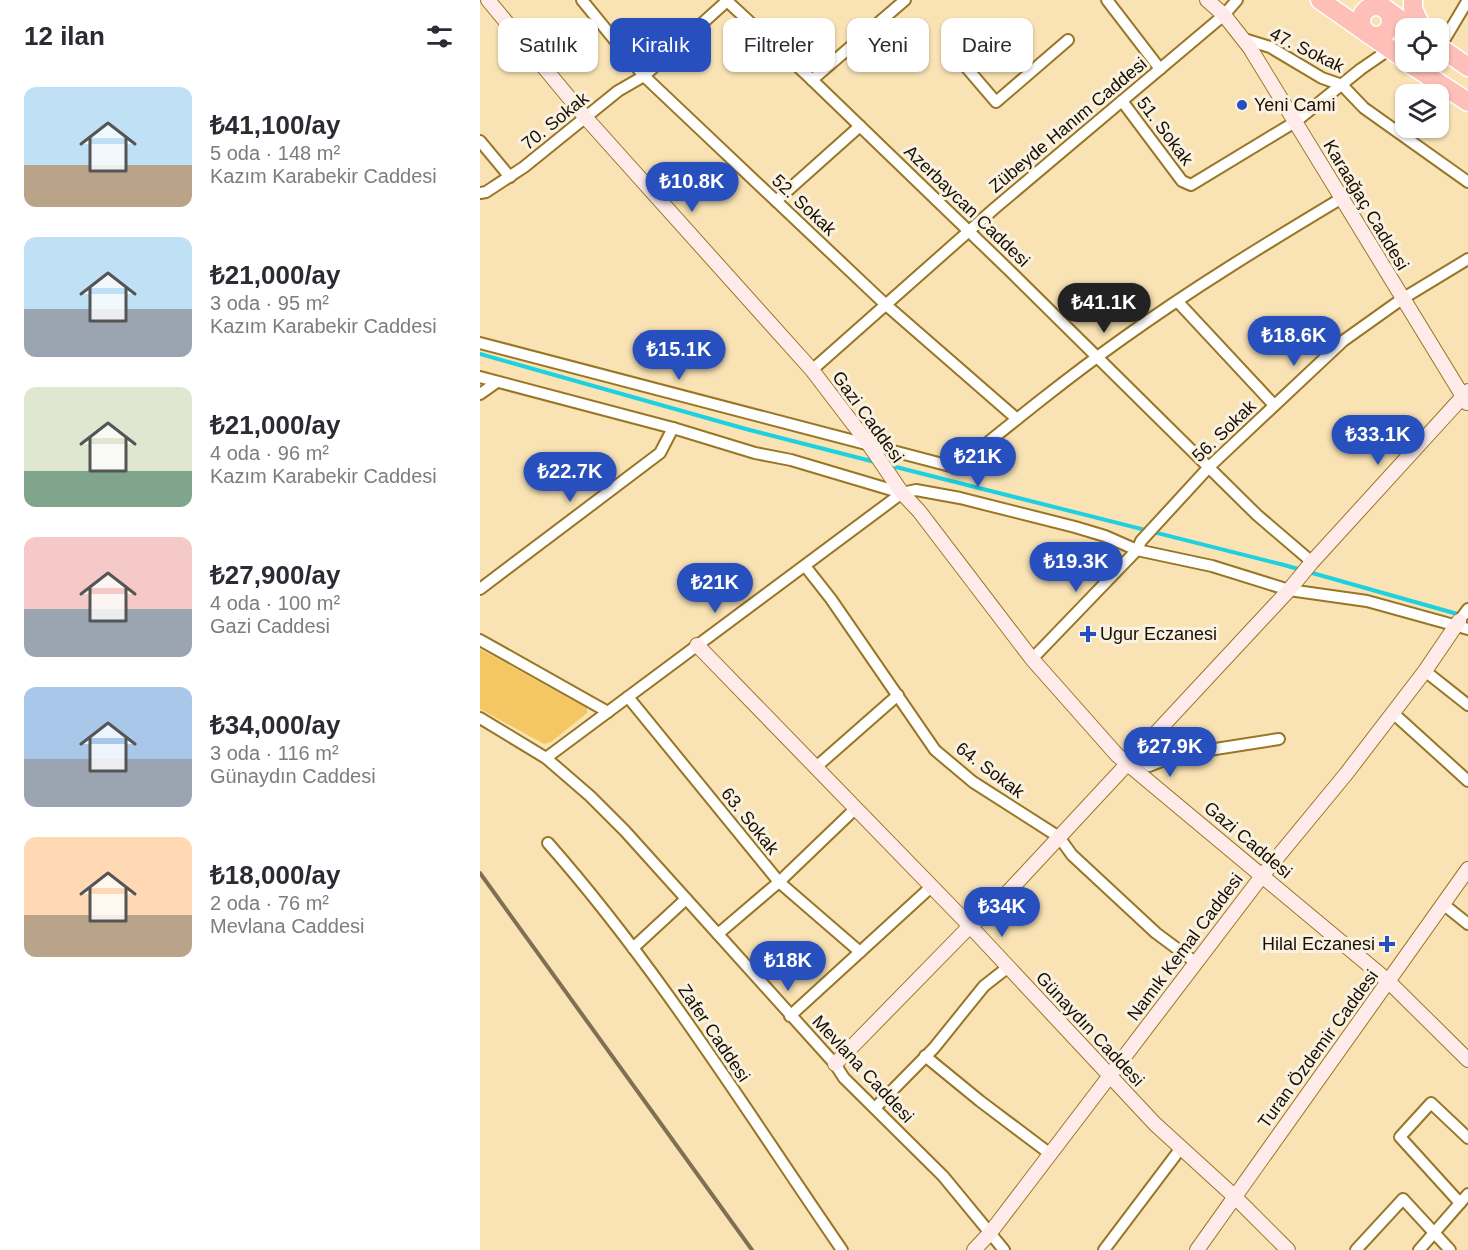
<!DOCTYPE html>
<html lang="tr">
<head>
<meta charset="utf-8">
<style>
	:root { --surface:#fff; --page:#f2f2f3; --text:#2b2b33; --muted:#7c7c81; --accent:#274fbe }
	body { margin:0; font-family:Arial,sans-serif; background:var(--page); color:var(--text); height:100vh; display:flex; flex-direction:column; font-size:22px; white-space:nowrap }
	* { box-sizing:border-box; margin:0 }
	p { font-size:20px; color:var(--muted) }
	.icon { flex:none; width:33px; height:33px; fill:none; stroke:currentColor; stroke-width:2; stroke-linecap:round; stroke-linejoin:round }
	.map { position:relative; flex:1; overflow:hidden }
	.drawer { display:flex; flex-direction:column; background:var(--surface); width:480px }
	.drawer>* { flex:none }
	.top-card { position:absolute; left:18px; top:18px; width:570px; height:54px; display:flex; gap:12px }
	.tools { position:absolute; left:915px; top:18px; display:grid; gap:12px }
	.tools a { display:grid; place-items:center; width:54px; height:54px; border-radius:12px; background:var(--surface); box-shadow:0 2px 4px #0004; font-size:30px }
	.price { position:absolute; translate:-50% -51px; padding:0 14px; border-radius:21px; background:var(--accent); color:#fff; font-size:20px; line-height:39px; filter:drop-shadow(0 2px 3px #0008) }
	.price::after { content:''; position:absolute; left:50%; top:36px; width:18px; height:14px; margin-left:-9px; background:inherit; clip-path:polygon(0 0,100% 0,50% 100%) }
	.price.on { background:#222; color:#fff }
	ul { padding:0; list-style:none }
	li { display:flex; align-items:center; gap:18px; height:150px; padding:0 24px }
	li span { display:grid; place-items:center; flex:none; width:168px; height:120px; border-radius:12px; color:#555 }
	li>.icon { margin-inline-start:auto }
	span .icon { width:72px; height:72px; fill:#fffc; stroke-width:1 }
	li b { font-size:26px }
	h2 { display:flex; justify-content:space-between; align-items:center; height:72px; padding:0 24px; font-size:26px }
	.chip { padding:0 21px; border-radius:12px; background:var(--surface); box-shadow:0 2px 4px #0004; font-size:21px; line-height:54px }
	.chip.on { background:var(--accent); color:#fff }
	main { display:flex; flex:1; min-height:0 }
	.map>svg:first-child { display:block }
</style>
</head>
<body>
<main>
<section class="drawer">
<h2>12 ilan<svg class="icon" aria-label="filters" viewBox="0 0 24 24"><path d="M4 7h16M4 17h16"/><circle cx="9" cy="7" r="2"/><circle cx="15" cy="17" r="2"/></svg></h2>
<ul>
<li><span style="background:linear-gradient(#bfe0f5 65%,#b9a48a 0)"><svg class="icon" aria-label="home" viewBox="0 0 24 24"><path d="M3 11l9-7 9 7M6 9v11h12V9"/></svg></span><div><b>₺41,100/ay</b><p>5 oda · 148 m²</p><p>Kazım Karabekir Caddesi</p></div></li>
<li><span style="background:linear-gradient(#bfe0f5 60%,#9aa5b1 0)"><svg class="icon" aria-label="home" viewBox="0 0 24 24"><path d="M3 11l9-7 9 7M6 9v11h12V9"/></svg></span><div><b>₺21,000/ay</b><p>3 oda · 95 m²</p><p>Kazım Karabekir Caddesi</p></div></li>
<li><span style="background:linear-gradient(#dfe7d0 70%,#7fa58c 0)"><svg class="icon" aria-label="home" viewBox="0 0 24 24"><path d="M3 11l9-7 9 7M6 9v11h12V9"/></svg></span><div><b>₺21,000/ay</b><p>4 oda · 96 m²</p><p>Kazım Karabekir Caddesi</p></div></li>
<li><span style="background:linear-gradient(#f6c9c9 60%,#9aa5b1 0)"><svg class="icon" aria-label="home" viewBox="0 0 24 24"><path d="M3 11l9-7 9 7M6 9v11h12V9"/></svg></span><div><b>₺27,900/ay</b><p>4 oda · 100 m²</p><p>Gazi Caddesi</p></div></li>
<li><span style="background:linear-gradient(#a9c7e8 60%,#9aa5b1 0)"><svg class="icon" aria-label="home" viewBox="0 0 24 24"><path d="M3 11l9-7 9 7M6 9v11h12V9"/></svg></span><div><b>₺34,000/ay</b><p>3 oda · 116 m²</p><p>Günaydın Caddesi</p></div></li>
<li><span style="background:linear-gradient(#ffd9b3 65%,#b9a48a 0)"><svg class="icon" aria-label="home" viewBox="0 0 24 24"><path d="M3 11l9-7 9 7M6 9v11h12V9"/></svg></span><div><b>₺18,000/ay</b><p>2 oda · 76 m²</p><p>Mevlana Caddesi</p></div></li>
</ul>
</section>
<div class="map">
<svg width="988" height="1250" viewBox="0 0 988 1250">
	<rect width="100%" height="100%" fill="#f9e3b5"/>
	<path fill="#f4c763" d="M0,649L107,708V713L71,742L64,744L0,709Z"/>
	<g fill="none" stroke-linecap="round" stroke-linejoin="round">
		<g stroke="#1ed0e0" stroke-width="4">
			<path d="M0,354L266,429L395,462"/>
			<path d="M408,465L804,565L981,615"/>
		</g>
		<g stroke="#997624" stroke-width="14">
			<g id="street">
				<path d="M102,0L164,76L405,304L537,419"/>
				<path d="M246,0L327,75L530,271L777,515L832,562"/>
				<path d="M627,0L680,69"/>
				<path d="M764,39L790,47L842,78L862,85L884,108L988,182"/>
				<path d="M960,47L988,0"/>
				<path d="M474,53L516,102L588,40"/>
				<path d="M332,80L425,0"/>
				<path d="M642,101L702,181L711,185L815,122L881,69L910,49"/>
				<path d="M0,141L30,177"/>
				<path d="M0,193L6,192L44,167L138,91L164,76L248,0"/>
				<path d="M296,201L380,126"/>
				<path d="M698,302L794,405"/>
				<path d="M0,343L474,467L480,465C533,422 587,378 642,339C713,288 787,243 862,198"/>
				<path d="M332,370L515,208L744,15L757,0"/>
				<path d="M0,377L193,428L275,453L311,460L422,493L436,490L480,498L595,527L625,536L657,550L732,566L809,590L887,601L988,629"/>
				<path d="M0,394L17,382"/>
				<path d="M325,566L351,599L455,750L493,782L579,837L592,855L676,933L715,962"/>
				<path d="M0,589L180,453L193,428"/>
				<path d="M979,621L988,609"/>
				<path d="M0,640L128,712"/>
				<path d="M552,659L657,550L661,541L729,467L863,341L922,299L988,259"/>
				<path d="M945,671L988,705"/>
				<path d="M148,697L299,882L380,952"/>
				<path d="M913,713L988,781"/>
				<path d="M0,718L66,758L110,796L145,831L355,1064L364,1078L463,1176L524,1250"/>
				<path d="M655,754L669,766L697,755L799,739"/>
				<path d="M66,758L422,493"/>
				<path d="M335,768L418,695"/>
				<path d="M68,843C179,969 267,1112 362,1250"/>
				<path d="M963,904L988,924"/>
				<path d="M238,934L299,882L375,809"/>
				<path d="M153,948L206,899"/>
				<path d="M310,1016L451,887"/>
				<path d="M445,1056L500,1101L569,1153"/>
				<path d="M395,1108L454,1048L504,986L527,968"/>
				<path d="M980,1203L920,1137L951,1103L988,1138"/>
				<path d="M624,1250L701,1148"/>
				<path d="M876,1250L923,1199L970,1250"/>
				<path d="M939,1250L988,1194"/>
			</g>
		</g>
		<g stroke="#997624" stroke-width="16">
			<g id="secondary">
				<path d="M8,0L106,118L332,370L390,446L422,493L439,511L552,659L637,755L908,981L988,1060"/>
				<path d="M727,0L744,15L770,48L987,403"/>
				<path d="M217,645L490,926L675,1124L754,1196L808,1250"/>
				<path d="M355,1064L490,926L515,906L809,590L832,562L988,391"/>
				<path d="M494,1250L510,1233L782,876L866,774L945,671L979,621"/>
				<path d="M717,1250L988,869"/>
			</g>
		</g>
		<g stroke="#fff" stroke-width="21">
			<g id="highway">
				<path d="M840,0L926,60"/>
				<path d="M933,0V9L942,28"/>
				<circle cx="896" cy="21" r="15"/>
				<path d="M904,8L932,28"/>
				<path d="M958,46L988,67"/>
				<path d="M927,62L988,102"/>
			</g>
		</g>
		<use href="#street" stroke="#fff" stroke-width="10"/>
		<use href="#secondary" stroke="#ffecea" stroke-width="14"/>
		<use href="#highway" stroke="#febfb8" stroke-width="18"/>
		<path stroke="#7f6f53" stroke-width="4" d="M0,873L272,1250"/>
	</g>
	<g fill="#274fbe" stroke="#f9f2e3" stroke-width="2">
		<circle cx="762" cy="105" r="6"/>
		<path d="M605 625h6v6h6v6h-6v6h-6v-6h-6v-6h6z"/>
		<path d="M904 935h6v6h6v6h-6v6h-6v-6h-6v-6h6z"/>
	</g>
	<g text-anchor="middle" stroke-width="6" stroke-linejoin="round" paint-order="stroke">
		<g font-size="18" fill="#190e00" stroke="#f9f2e3">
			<text transform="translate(827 50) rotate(26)" y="6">47. Sokak</text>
			<text transform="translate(75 121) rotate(-39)" y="6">70. Sokak</text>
			<text transform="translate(588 125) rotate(-40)" y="6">Zübeyde Hanım Caddesi</text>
			<text transform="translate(685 131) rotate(53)" y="6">51. Sokak</text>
			<text transform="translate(324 205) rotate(43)" y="6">52. Sokak</text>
			<text transform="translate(886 205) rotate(59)" y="6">Karaağaç Caddesi</text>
			<text transform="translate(487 206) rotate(44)" y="6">Azerbaycan Caddesi</text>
			<text transform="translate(388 417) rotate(54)" y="6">Gazi Caddesi</text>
			<text transform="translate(744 431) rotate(-44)" y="6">56. Sokak</text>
			<text transform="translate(510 770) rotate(37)" y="6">64. Sokak</text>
			<text transform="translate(270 821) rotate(51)" y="6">63. Sokak</text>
			<text transform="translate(768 840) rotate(40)" y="6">Gazi Caddesi</text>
			<text transform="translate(705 947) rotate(-53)" y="6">Namık Kemal Caddesi</text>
			<text transform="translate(610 1029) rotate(47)" y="6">Günaydın Caddesi</text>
			<text transform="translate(234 1033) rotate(56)" y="6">Zafer Caddesi</text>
			<text transform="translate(838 1049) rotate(-54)" y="6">Turan Özdemir Caddesi</text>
			<text transform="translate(383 1069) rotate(47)" y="6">Mevlana Caddesi</text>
		</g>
		<g font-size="18" fill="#190e00" stroke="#f9f2e3" text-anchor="start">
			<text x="774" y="111">Yeni Cami</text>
			<text x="620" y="640">Ugur Eczanesi</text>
			<text x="895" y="950" text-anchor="end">Hilal Eczanesi</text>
		</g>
	</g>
</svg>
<div class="tools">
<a><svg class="icon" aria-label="locate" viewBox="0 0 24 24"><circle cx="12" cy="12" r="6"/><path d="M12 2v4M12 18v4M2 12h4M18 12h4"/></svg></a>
<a><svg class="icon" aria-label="layers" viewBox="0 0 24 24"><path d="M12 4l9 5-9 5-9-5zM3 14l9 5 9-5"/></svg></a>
</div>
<b class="price" style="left:212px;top:213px">₺10.8K</b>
<b class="price on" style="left:624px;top:334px">₺41.1K</b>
<b class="price" style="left:814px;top:367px">₺18.6K</b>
<b class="price" style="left:199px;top:381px">₺15.1K</b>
<b class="price" style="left:898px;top:466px">₺33.1K</b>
<b class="price" style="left:498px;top:488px">₺21K</b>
<b class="price" style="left:90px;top:503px">₺22.7K</b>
<b class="price" style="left:596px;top:593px">₺19.3K</b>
<b class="price" style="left:235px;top:614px">₺21K</b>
<b class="price" style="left:690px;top:778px">₺27.9K</b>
<b class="price" style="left:522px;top:938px">₺34K</b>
<b class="price" style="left:308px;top:992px">₺18K</b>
<div class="top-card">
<a class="chip">Satılık</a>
<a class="chip on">Kiralık</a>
<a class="chip">Filtreler</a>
<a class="chip">Yeni</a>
<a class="chip">Daire</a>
</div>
</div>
</main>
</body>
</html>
